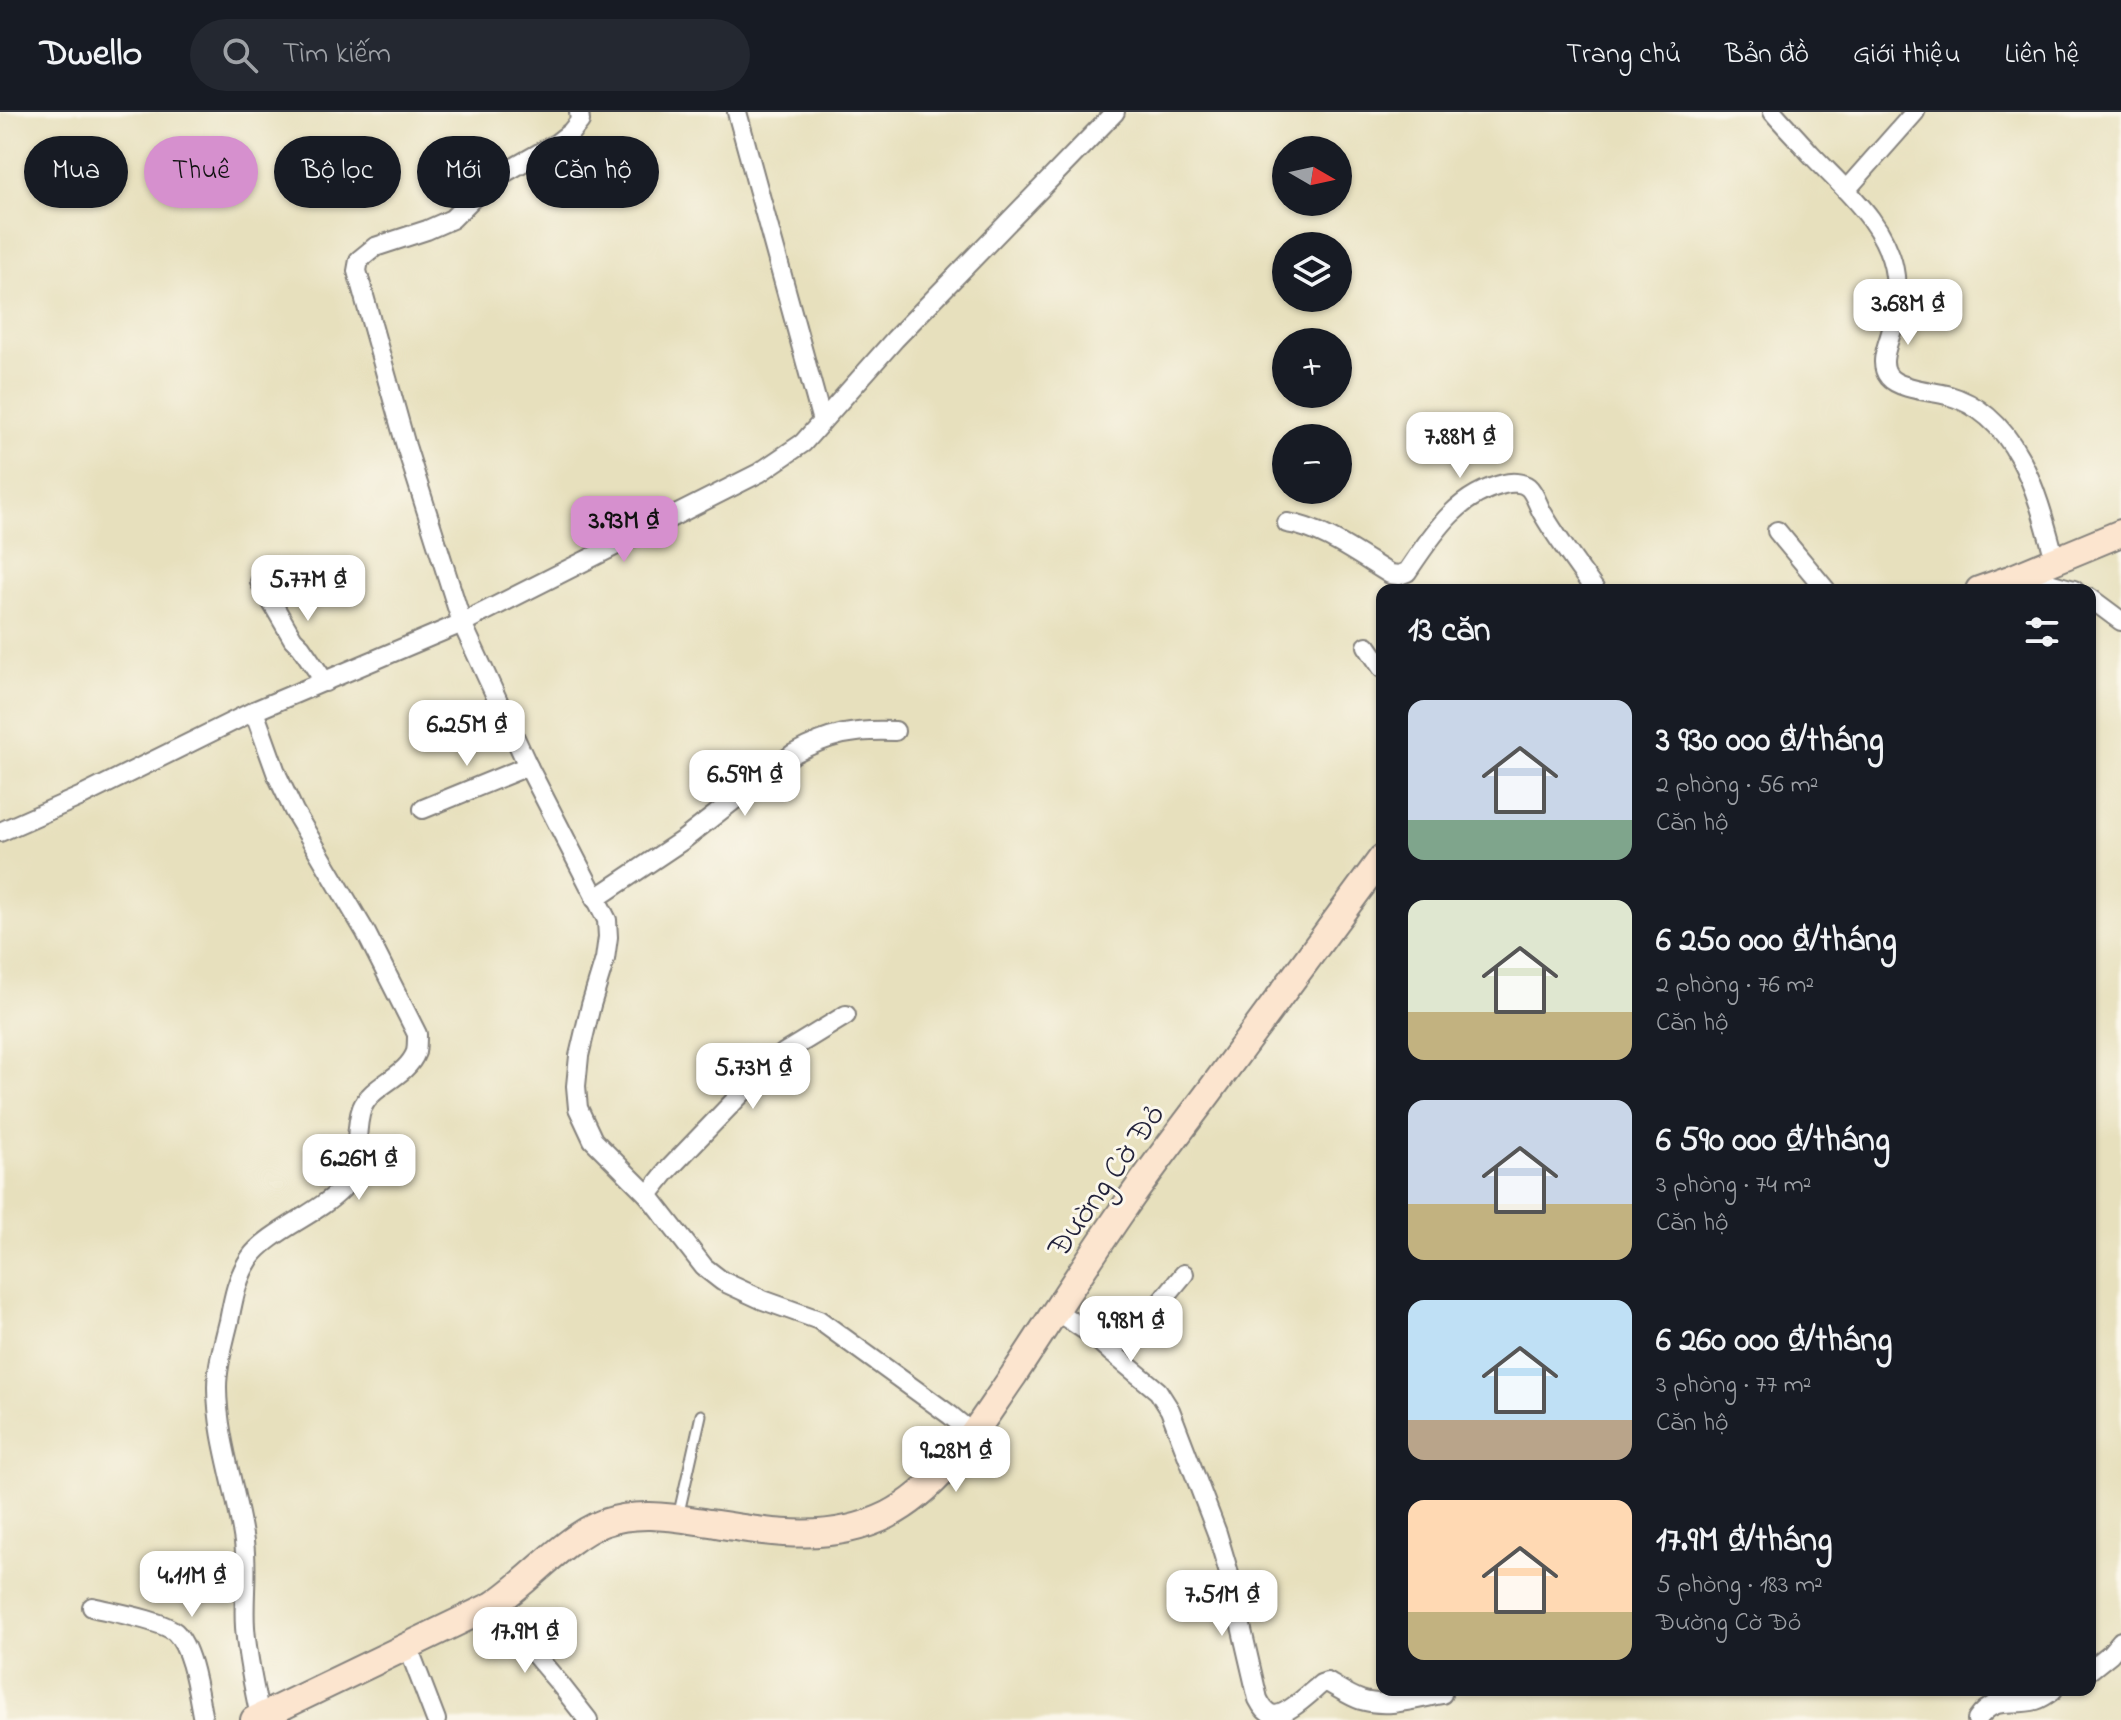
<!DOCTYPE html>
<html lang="vi">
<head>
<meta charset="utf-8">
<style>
	:root { --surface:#171b24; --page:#242831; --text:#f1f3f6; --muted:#9ea1a6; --line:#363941; --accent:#d690ce }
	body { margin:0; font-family:"Indie Flower",sans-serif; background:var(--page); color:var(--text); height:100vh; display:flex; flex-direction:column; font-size:30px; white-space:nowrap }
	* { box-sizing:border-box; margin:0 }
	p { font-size:26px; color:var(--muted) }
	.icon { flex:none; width:44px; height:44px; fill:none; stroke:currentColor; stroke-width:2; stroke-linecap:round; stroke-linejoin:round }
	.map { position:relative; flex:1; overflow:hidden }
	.side { position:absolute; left:1376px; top:472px; width:720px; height:1112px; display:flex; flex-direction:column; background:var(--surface); border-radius:16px; box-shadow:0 2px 6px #0004 }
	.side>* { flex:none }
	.top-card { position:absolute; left:24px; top:24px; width:760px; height:72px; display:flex; gap:16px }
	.needle { width:52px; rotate:99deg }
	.fabs { position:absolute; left:1272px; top:24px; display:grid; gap:16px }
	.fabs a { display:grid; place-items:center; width:80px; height:80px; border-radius:50%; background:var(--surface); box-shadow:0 2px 6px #0004; font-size:40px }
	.price { position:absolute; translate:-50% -68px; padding:0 18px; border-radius:16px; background:#fff; color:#222; font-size:26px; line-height:52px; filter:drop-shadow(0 2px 4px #0008) }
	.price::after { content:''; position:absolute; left:50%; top:48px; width:24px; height:18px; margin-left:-12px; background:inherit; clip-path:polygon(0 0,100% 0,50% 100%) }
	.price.selected { background:var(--accent); color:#111 }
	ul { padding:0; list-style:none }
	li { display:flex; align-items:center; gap:24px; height:200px; padding:0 32px }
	li span { display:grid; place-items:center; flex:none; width:224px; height:160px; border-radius:16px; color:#555 }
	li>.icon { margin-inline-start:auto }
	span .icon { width:96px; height:96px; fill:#fffc; stroke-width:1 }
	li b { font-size:34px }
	h2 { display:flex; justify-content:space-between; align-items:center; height:96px; padding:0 32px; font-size:34px }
	.tag { padding:0 28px; border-radius:36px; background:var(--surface); box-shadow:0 2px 6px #0004; font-size:28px; line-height:72px }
	.tag.selected { background:var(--accent); color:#111 }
	header { display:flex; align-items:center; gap:48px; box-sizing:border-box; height:112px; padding:0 40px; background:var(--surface); border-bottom:2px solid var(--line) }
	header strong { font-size:38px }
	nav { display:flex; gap:44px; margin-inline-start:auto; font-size:28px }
	.search { width:560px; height:72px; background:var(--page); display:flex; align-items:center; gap:20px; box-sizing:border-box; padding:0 28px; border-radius:44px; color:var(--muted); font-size:30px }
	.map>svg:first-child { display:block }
</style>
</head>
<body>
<header>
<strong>Dwello</strong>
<div class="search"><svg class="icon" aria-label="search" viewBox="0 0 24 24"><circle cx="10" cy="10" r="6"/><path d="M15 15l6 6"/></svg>Tìm kiếm</div>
<nav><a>Trang chủ</a><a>Bản đồ</a><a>Giới thiệu</a><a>Liên hệ</a></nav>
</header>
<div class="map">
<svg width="2121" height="1608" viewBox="0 0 2121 1608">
	<rect width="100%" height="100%" fill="#fbf7ec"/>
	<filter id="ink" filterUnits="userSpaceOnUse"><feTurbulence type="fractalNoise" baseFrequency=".0125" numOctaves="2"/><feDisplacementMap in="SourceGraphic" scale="16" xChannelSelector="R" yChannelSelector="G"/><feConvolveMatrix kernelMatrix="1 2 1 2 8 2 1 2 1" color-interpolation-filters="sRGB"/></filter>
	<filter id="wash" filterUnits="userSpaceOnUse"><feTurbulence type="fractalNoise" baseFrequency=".006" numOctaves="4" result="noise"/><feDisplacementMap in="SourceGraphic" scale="32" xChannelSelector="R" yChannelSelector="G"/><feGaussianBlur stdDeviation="1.8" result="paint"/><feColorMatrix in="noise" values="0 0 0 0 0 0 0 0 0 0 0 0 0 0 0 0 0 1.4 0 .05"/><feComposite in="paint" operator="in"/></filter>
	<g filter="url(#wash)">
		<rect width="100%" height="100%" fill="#e7e0bd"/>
	</g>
	<g filter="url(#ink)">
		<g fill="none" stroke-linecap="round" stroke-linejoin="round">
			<g stroke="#84817c" stroke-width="13">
				<path id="service" d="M678,1405L701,1303"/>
			</g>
			<g stroke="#84817c" stroke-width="22">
				<g id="minor">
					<path d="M579,0L580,9L571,20L557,31L499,64L475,84L452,107L427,118L375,135L359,148L357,159L406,334L462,511L528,654L607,808L608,825L605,847L591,893L579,944L576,974L578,996L593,1028L648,1083L704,1155L722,1169L763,1188L819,1208L950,1303L973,1322"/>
					<path d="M737,0L822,309"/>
					<path d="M1773,0C1785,14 1798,27 1810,41C1843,76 1889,113 1895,164C1897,180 1895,197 1893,213C1890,229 1877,251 1889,265C1899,277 1931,279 1947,283C2019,303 2038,385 2055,448"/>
					<path d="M1846,78L1915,0"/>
					<path d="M1287,411C1323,416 1360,444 1390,462L1399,463L1407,460C1433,422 1456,383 1504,372C1511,370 1522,370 1528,375C1535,381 1538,394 1543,402C1558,428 1577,453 1595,478"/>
					<path d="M1777,419L1826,478"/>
					<path d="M2020,463L2074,478"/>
					<path d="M260,470L293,527L301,535L325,570"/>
					<path d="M2090,486L2121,509"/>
					<path d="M1367,534L1382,556"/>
					<path d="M254,599L277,663L294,699L366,821L417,922C417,927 417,935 416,940C406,966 372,972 362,996C352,1022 364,1054 342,1077C318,1102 268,1120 250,1146C237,1165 233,1188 229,1209C224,1230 217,1253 217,1275C217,1327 237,1379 244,1430C248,1459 243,1487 245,1515C247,1546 254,1575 260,1605"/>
					<path d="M423,697L528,654"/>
					<path d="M0,720L84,683L254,599L462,511L759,361L803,331L895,227L1115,0"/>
					<path d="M595,787L683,728L793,642C829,622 855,617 895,619"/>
					<path d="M648,1083L667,1059L768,954L784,941L846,903"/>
					<path d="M1056,1199L1091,1222L1111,1240L1160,1191L1184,1162"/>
					<path d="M1111,1240L1158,1279L1170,1298L1217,1421L1228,1458L1258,1587C1261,1593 1265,1600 1271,1602C1284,1607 1311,1580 1321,1572L1327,1570C1338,1576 1349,1584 1361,1588C1387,1596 1416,1587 1442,1582"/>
					<path d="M493,1493L559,1571L588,1608"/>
					<path d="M92,1495C111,1500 161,1508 175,1520C193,1537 198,1584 203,1608"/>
					<path d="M408,1535L436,1608"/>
					<path d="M2090,1558L2110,1542L2121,1529"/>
					<path d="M1977,1608C1995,1582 2011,1595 2036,1588C2043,1586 2048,1582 2053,1578"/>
				</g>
			</g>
			<g stroke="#84817c" stroke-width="30">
				<g id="secondary">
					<path d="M1979,478L2010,467L2121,421"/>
					<path d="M254,1608L493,1493C529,1470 565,1425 603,1411C634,1400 666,1404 697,1409C763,1419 825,1434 888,1403C944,1374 978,1314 1013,1264C1050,1208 1086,1151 1124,1096C1151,1056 1181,1018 1210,979C1267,901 1325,824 1382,746"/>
				</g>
			</g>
			<use href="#service" stroke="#fff" stroke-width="9"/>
			<use href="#minor" stroke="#fff" stroke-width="18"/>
			<use href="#secondary" stroke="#fce5cf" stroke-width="26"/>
		</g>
	</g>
	<g text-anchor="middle" stroke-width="6" stroke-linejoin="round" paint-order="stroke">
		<g font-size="32" fill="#22223b" stroke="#fbf7ec">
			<text transform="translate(1105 1068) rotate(-55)" y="11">Đường Cờ Đỏ</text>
		</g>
	</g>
</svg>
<div class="fabs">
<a><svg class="needle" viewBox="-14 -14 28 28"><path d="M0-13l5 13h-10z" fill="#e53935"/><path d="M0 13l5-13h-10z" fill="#9ea1a6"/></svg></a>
<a><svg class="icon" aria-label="layers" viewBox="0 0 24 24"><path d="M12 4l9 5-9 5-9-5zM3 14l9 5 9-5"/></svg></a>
<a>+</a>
<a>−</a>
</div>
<b class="price" style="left:1908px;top:235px">3.68M ₫</b>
<b class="price" style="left:1460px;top:368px">7.88M ₫</b>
<b class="price selected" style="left:624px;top:452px">3.93M ₫</b>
<b class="price" style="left:308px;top:511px">5.77M ₫</b>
<b class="price" style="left:467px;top:656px">6.25M ₫</b>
<b class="price" style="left:745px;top:706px">6.59M ₫</b>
<b class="price" style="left:753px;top:999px">5.73M ₫</b>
<b class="price" style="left:359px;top:1090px">6.26M ₫</b>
<b class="price" style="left:1131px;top:1252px">9.98M ₫</b>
<b class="price" style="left:956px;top:1382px">9.28M ₫</b>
<b class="price" style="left:192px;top:1507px">4.11M ₫</b>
<b class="price" style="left:1222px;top:1526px">7.51M ₫</b>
<b class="price" style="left:525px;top:1563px">17.9M ₫</b>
<div class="top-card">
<a class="tag">Mua</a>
<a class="tag selected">Thuê</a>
<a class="tag">Bộ lọc</a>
<a class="tag">Mới</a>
<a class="tag">Căn hộ</a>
</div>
<section class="side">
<h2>13 căn<svg class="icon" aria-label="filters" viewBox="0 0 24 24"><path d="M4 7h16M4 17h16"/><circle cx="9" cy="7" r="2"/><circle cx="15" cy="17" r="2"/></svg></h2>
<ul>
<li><span style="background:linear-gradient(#c9d6e8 75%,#7fa58c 0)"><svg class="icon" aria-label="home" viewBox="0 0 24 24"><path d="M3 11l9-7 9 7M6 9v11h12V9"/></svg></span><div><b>3 930 000 ₫/tháng</b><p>2 phòng · 56 m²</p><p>Căn hộ</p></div></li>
<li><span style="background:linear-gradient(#dfe7d0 70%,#c2b280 0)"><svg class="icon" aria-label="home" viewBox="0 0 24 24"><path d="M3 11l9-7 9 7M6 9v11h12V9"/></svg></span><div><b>6 250 000 ₫/tháng</b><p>2 phòng · 76 m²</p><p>Căn hộ</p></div></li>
<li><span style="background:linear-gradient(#c9d6e8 65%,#c2b280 0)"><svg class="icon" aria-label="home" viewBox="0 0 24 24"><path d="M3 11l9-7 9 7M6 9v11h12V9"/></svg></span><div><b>6 590 000 ₫/tháng</b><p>3 phòng · 74 m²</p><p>Căn hộ</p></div></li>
<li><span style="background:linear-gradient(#bfe0f5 75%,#b9a48a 0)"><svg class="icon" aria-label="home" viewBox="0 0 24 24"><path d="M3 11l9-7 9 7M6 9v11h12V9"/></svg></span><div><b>6 260 000 ₫/tháng</b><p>3 phòng · 77 m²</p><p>Căn hộ</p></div></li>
<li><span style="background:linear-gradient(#ffd9b3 70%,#c2b280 0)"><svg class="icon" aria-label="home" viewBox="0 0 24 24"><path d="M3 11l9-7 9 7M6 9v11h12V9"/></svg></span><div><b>17.9M ₫/tháng</b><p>5 phòng · 183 m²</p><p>Đường Cờ Đỏ</p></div></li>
</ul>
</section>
</div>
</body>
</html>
